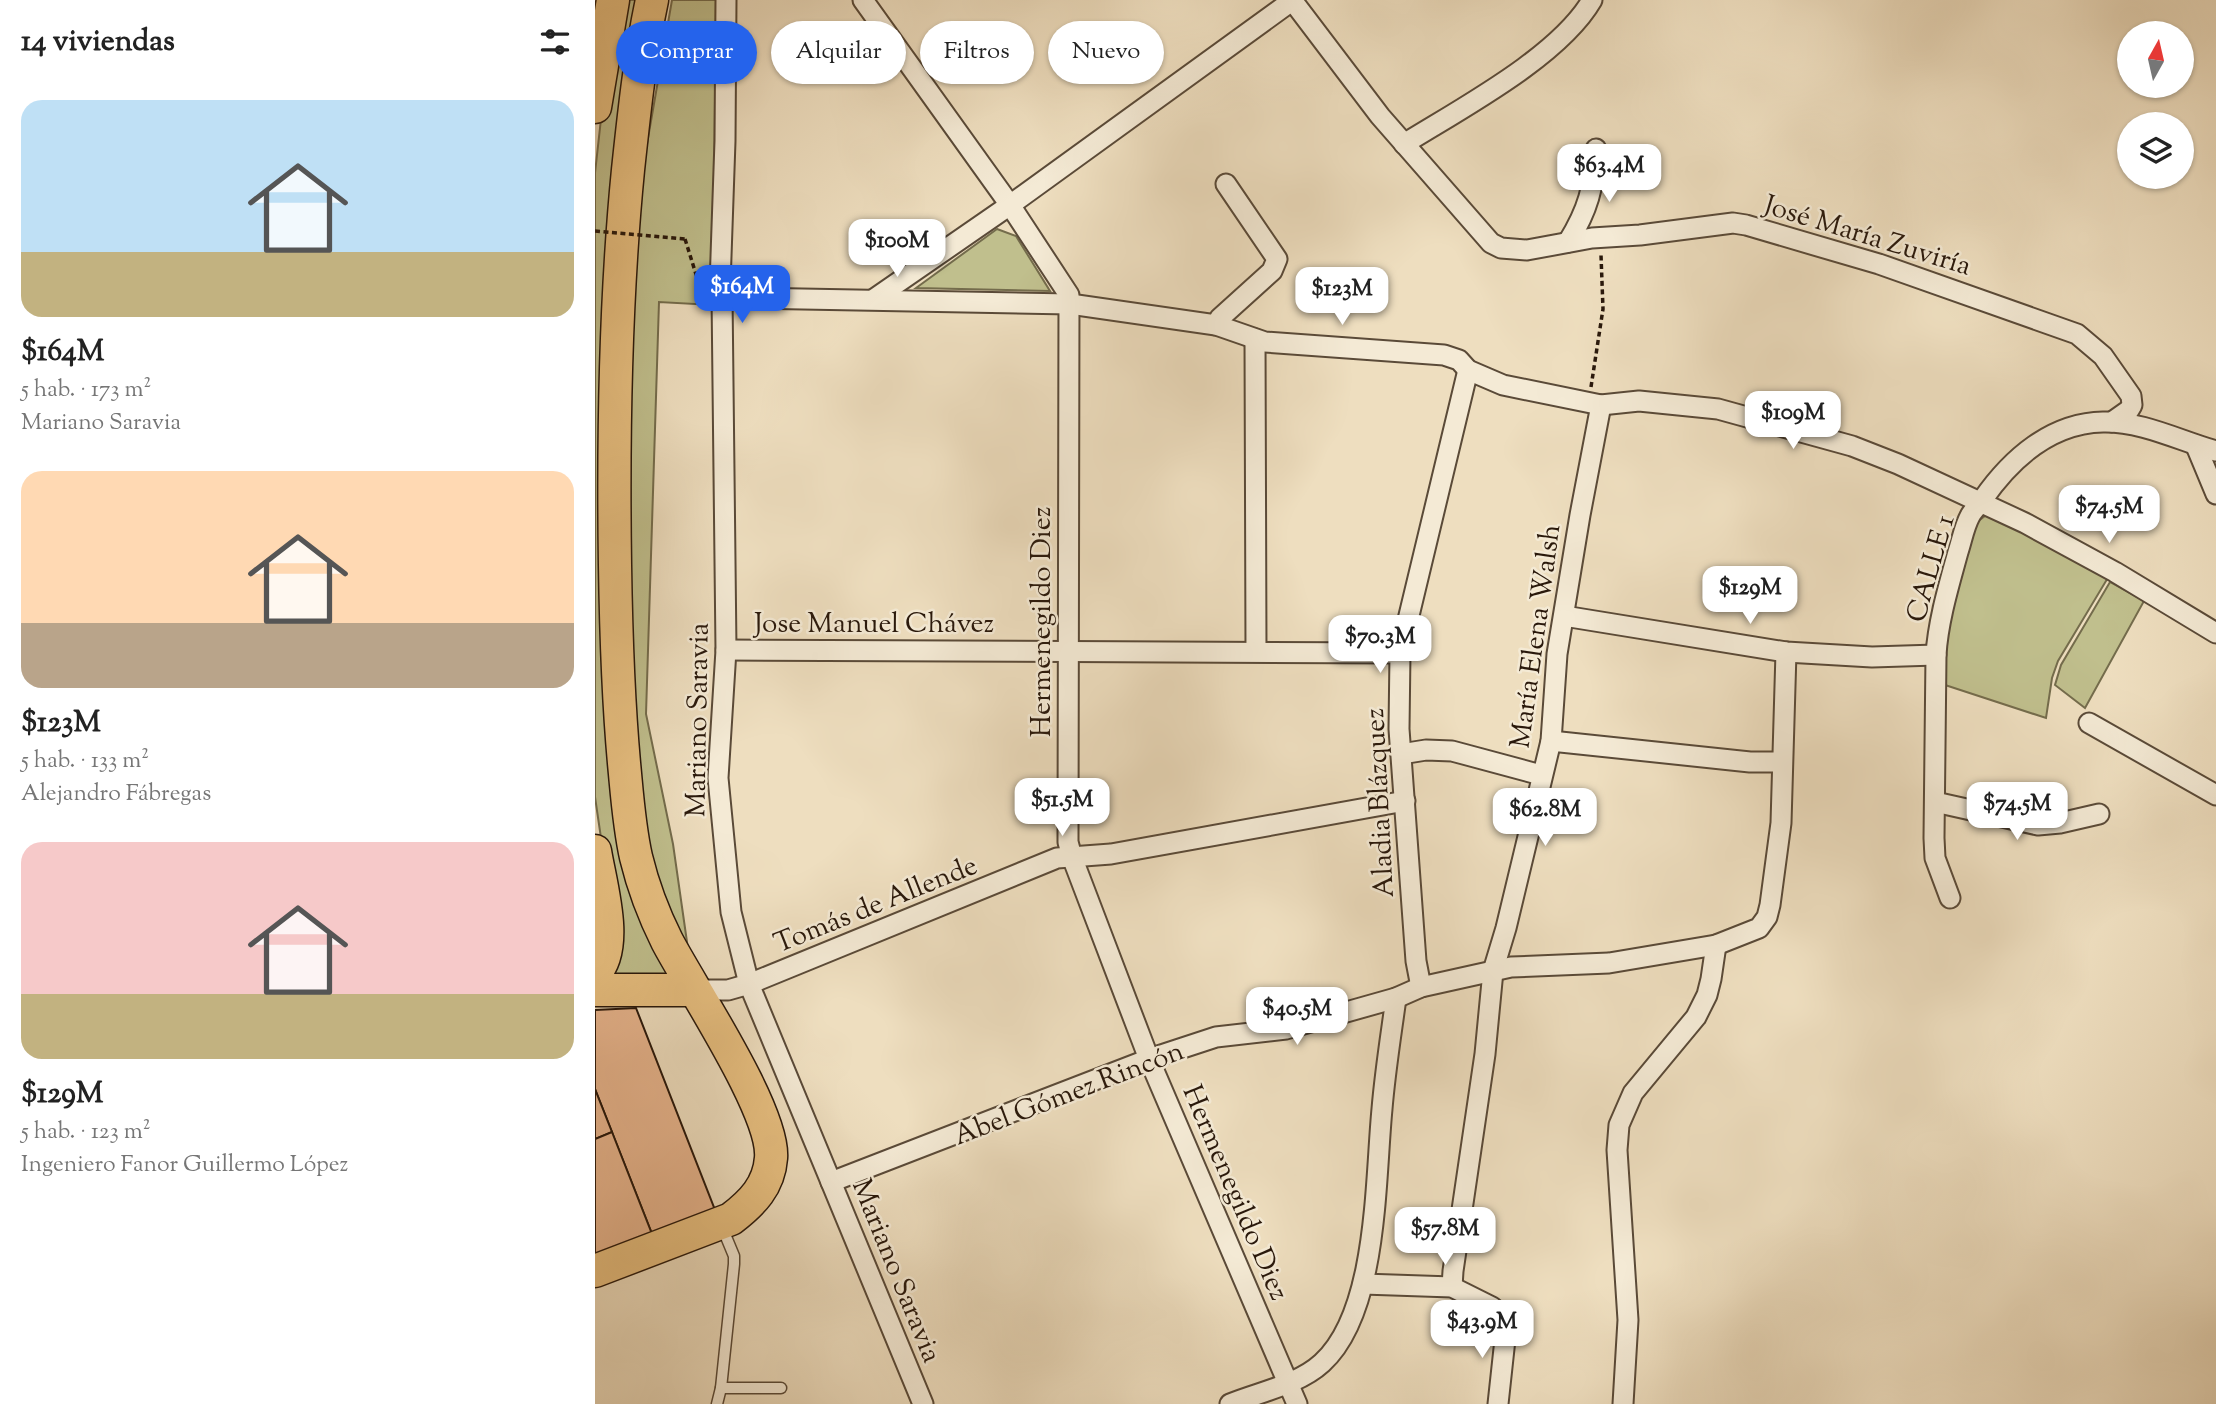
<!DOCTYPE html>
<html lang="es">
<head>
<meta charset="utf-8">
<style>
	:root { --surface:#fff; --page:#f2f2f2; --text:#222; --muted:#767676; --accent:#2563eb }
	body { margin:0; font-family:"Sorts Mill Goudy",serif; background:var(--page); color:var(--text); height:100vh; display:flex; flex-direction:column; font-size:26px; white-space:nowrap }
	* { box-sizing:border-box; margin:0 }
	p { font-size:23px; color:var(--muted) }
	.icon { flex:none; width:38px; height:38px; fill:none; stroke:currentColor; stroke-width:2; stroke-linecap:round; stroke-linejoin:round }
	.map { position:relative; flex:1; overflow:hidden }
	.details { display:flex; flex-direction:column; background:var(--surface); width:595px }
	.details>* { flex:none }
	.hud { position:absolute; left:21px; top:21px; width:665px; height:63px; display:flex; gap:14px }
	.needle { width:46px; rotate:8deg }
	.buttons { position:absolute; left:1522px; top:21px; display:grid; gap:14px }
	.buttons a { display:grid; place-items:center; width:77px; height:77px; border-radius:50%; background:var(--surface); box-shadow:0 2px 5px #0004; font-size:35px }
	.price { position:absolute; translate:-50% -60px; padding:0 16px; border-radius:14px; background:#fff; color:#222; font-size:23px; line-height:46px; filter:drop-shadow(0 2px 4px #0008) }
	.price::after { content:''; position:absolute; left:50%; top:42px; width:21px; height:16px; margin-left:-10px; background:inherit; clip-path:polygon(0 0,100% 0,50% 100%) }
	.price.current { background:var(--accent); color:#fff }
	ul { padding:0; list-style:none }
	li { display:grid; align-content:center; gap:14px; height:371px; padding:0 21px }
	li span { display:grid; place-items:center; height:217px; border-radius:21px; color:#555 }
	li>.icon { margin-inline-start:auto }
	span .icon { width:126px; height:126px; fill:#fffc; stroke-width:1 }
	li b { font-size:30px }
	h2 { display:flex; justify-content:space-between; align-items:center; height:84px; padding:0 21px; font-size:30px }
	.tag { padding:0 24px; border-radius:32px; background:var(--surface); box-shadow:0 2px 5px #0004; font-size:24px; line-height:63px }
	.tag.current { background:var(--accent); color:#fff }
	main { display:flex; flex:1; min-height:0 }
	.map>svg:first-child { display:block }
</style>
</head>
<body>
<main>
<section class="details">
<h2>14 viviendas<svg class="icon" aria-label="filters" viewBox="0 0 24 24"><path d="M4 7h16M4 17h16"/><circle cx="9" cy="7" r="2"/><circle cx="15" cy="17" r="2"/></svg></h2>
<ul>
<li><span style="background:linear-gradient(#bfe0f5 70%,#c2b280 0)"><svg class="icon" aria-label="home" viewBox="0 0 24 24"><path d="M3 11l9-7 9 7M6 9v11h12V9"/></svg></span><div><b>$164M</b><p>5 hab. · 173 m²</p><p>Mariano Saravia</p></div></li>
<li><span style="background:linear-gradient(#ffd9b3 70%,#b9a48a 0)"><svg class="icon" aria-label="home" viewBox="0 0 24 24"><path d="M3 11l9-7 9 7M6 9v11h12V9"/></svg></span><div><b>$123M</b><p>5 hab. · 133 m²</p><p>Alejandro Fábregas</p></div></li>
<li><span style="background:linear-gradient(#f6c9c9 70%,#c2b280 0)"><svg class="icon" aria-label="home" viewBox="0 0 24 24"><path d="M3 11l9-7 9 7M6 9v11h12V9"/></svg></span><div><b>$129M</b><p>5 hab. · 123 m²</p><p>Ingeniero Fanor Guillermo López</p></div></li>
</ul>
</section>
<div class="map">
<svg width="1621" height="1404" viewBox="0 0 1621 1404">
	<rect width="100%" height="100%" fill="#eedebf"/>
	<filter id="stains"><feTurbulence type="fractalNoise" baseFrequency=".00286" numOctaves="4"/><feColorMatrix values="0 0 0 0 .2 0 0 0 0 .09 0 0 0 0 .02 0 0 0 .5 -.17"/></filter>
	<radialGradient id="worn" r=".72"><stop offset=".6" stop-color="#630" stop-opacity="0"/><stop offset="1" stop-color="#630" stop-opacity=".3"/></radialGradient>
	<g fill="#c0bf8d" stroke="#746c4c" stroke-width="2">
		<path d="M26,0H50L12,726L83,979L1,980L11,872L0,797V173L11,74Z"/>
		<path d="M77,0H121L118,305L64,302L51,714L78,844L96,970L65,903L41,774L30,539L34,330L48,167Z"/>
		<path d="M402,229L421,236L455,291L321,288Z"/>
		<path d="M1390,516H1400L1514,576L1463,661L1457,678L1451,718L1347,684L1349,645L1378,525Z"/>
		<path d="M1515,582L1549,601L1490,708L1460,685L1466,665Z"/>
	</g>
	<g fill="#e6b48d" stroke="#29180b" stroke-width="2">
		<path d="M41,1008L120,1210L57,1234L0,1089V1010Z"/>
		<path d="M0,1089L17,1132L0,1139Z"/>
		<path d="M17,1132L57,1234L0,1256V1139Z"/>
	</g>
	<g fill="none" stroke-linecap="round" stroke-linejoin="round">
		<g stroke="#5a4a38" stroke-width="13">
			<g id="service">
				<path d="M126,1388H186"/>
				<path d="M122,1404L126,1388L139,1264V1256L127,1227"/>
			</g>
		</g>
		<g stroke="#5a4a38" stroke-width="23">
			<g id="minor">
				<path d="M131,0L130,141L125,285L127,295L131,650L123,778L136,912L154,984L328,1404"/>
				<path d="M268,0L415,205L474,295L473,842L477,857L554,1059L702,1404"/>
				<path d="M697,0L785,116L896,243L906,248L932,250L997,238L1045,235L1138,223L1151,225L1284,264L1482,334L1508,356L1536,396L1537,405L1534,410L1517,422"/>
				<path d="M809,144C865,109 964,57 997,0"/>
				<path d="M973,242C993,210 999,187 1001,149"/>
				<path d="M127,295L150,298L475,304L621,325L670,342L849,355L864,360L873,370L908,385L1006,405L1044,401L1123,409L1257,446L1303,464L1430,523L1520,572L1621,633"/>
				<path d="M279,299L415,205L698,0"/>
				<path d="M621,325L625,318L677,271L682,259L631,184"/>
				<path d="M660,339L661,651"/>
				<path d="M1601,446L1621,494"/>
				<path d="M969,616L1191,652L1277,657L1341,655"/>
				<path d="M131,650L805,653"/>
				<path d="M1494,723L1621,795"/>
				<path d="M956,741L1155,762H1187"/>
				<path d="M806,754L831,750L857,751L946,775"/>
				<path d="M1340,802L1443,825L1465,823L1504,814"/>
				<path d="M1355,898L1340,858L1339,838L1341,655C1343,621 1354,585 1363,552C1367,540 1369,527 1375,516C1378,510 1384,505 1388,499C1416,459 1456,423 1508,422C1547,421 1585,441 1621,451"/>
				<path d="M826,987L821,961L804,729L805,653L873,370"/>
				<path d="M99,990H133L154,984L462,858L516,854L810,801"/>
				<path d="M236,1182L554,1059L621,1037L691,1029L801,998L826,987L916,967L1014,963L1121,945L1164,928L1172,917L1175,905L1186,823L1191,652"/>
				<path d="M768,1284L857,1287L897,1307L909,1317L911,1330L903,1404"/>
				<path d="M857,1287L858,1271L890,1054L898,971L911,928L956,741L962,654L985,515L1006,405"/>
				<path d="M635,1404C664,1392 703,1385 727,1363C783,1312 780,1181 787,1109C790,1072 796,1035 801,998"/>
				<path d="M1028,1404L1033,1320L1022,1150L1024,1125L1038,1093L1101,1017L1112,995L1116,979L1121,945"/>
			</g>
		</g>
		<g stroke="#29180b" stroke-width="35">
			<g id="primary">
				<path d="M0,107L18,0"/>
				<path d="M0,851C5,883 25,947 0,973"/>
				<path d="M0,990H99"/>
				<path d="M0,1271L136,1219C157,1203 174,1186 176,1158C180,1112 96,987 72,941C59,915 48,886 41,857C34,826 32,794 29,763C23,697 21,631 20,565C18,433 20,302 33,170C39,114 45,56 57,0"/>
			</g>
		</g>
		<g stroke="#29180b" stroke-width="3.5" stroke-dasharray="5 3.5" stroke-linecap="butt">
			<path d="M90,239L104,284H107"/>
			<path d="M996,387L1008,309L1006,255"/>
		</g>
		<use href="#service" stroke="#f4ead5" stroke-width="10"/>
		<use href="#minor" stroke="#f4ead5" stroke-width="19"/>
		<use href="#primary" stroke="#e7bf80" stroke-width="32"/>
		<path stroke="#29180b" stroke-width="3.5" stroke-dasharray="5 3.5" stroke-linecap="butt" d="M0,231L90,239"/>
	</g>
	<g text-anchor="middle" stroke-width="5" stroke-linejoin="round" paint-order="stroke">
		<g font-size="28" fill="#29180b" stroke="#f4ead5">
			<text transform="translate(1273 234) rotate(17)" y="10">José María Zuviría</text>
			<text transform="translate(1334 568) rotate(-74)" y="10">CALLE 1</text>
			<text x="279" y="632">Jose Manuel Chávez</text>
			<text transform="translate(445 622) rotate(-90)" y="10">Hermenegildo Diez</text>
			<text transform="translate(939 636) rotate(-82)" y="10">María Elena Walsh</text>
			<text transform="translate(101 720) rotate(-89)" y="10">Mariano Saravia</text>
			<text transform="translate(783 803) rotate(-93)" y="10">Aladia Blázquez</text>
			<text transform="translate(280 903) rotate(-22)" y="10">Tomás de Allende</text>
			<text transform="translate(473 1092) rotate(-21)" y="10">Abel Gómez Rincón</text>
			<text transform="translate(642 1192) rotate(67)" y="10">Hermenegildo Diez</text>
			<text transform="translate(303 1270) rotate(68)" y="10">Mariano Saravia</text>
		</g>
	</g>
	<rect width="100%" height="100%" filter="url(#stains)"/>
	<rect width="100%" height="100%" fill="url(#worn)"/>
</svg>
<div class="buttons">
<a><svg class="needle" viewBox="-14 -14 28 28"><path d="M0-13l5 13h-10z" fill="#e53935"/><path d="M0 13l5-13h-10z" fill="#767676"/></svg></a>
<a><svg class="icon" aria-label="layers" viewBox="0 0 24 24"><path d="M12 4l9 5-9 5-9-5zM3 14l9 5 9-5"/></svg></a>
</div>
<b class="price" style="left:1014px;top:204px">$63.4M</b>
<b class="price" style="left:302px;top:279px">$100M</b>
<b class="price current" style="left:147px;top:325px">$164M</b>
<b class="price" style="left:747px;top:327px">$123M</b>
<b class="price" style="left:1198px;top:451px">$109M</b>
<b class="price" style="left:1514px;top:545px">$74.5M</b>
<b class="price" style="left:1155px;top:626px">$129M</b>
<b class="price" style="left:785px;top:675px">$70.3M</b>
<b class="price" style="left:467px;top:838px">$51.5M</b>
<b class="price" style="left:1422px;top:842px">$74.5M</b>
<b class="price" style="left:950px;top:848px">$62.8M</b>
<b class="price" style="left:702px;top:1047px">$40.5M</b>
<b class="price" style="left:850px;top:1267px">$57.8M</b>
<b class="price" style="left:887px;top:1360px">$43.9M</b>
<div class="hud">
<a class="tag current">Comprar</a>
<a class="tag">Alquilar</a>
<a class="tag">Filtros</a>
<a class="tag">Nuevo</a>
</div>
</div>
</main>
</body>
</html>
